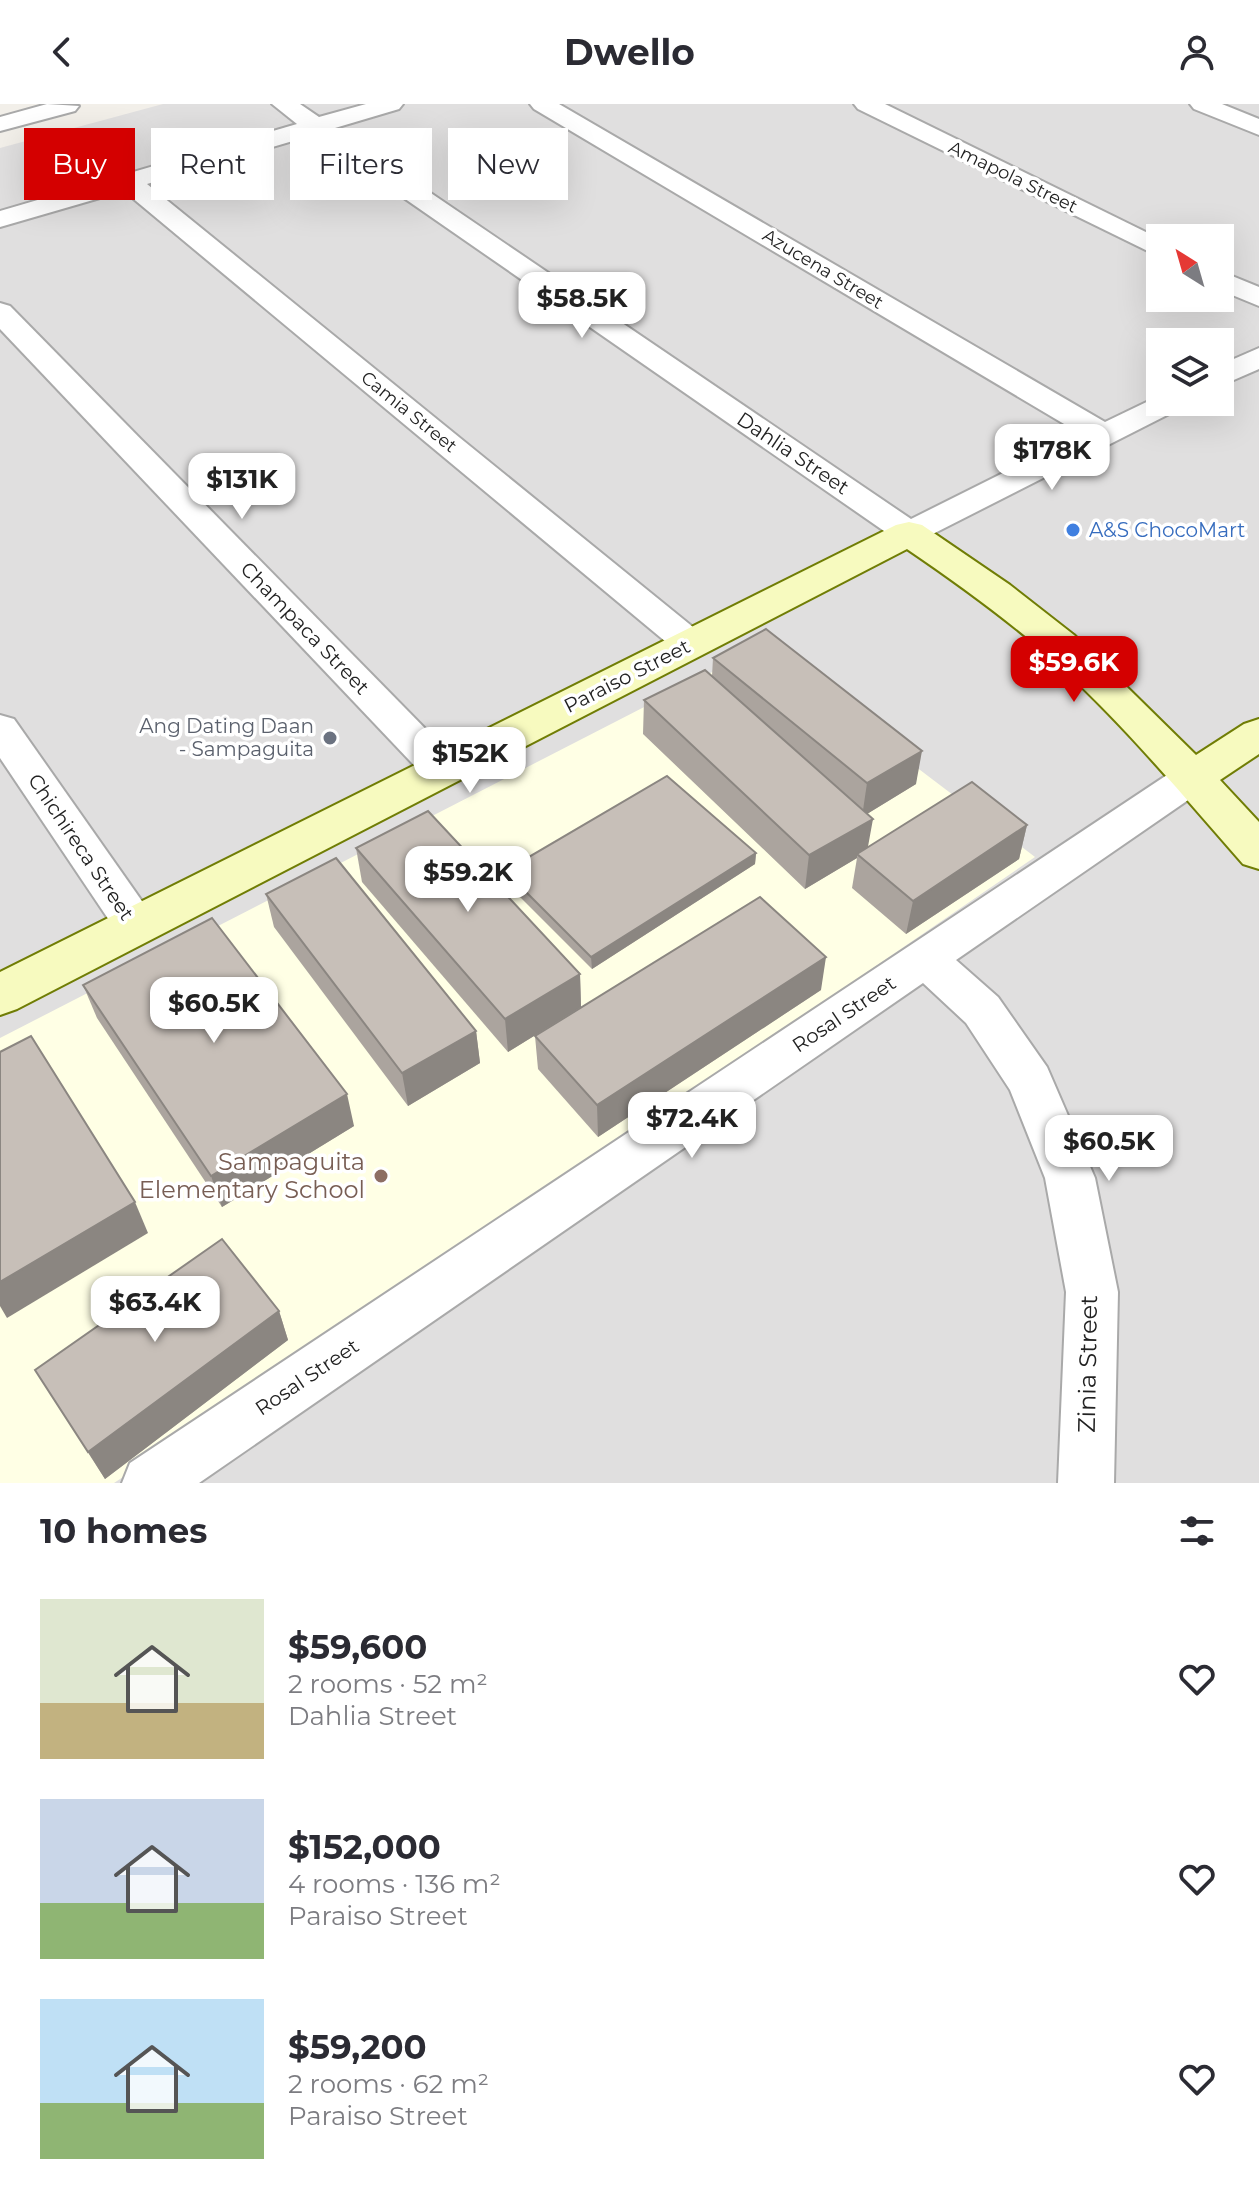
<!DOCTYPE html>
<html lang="en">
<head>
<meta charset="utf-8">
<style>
	:root { --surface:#fff; --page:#f7f7f7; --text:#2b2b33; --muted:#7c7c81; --accent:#d40000 }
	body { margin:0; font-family:Montserrat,sans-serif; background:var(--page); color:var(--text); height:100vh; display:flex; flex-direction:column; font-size:30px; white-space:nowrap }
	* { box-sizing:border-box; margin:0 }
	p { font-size:26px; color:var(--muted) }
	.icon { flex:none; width:44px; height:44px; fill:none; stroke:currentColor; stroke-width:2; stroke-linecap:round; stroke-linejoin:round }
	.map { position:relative; height:1379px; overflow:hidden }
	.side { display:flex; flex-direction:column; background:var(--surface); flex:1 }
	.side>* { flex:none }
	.hud { position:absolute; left:24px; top:24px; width:800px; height:72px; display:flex; gap:16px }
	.needle { width:52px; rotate:323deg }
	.fabs { position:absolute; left:1146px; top:120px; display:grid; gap:16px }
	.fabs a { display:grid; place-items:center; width:88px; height:88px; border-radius:0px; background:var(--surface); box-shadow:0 8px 32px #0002; font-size:40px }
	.price { position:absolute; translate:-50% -68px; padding:0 18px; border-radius:16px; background:#fff; color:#222; font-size:26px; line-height:52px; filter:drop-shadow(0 2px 4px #0008) }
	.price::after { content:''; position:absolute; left:50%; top:48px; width:24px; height:18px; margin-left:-12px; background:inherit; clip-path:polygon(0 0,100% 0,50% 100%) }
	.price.active { background:var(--accent); color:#fff }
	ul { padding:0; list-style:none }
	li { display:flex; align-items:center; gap:24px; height:200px; padding:0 40px }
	li span { display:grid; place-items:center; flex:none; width:224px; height:160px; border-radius:0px; color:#555 }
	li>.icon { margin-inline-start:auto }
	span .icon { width:96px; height:96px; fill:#fffc; stroke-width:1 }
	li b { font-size:34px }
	h2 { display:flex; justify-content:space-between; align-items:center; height:96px; padding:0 40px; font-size:34px }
	.tag { padding:0 28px; border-radius:0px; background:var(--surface); box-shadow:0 8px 32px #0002; font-size:28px; line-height:72px }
	.tag.active { background:var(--accent); color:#fff }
	header { display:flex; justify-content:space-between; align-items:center; height:104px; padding:0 40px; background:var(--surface); font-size:36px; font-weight:700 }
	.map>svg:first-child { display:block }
</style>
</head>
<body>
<header><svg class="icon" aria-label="back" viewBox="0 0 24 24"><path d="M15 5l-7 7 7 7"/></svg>Dwello<svg class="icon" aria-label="person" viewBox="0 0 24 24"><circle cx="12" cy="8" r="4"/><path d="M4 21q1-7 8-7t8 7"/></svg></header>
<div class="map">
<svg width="1259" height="1379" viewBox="0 0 1259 1379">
	<rect width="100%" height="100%" fill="#f2efe9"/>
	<path fill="#e0dfdf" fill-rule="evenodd" d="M163,0H1259V1379H0V44ZM1160,134H1220V194H1160ZM1160,238H1220V298H1160Z"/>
	<path fill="#ffffe5" d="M759,544L1035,753L309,1250L114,1379H0V934Z"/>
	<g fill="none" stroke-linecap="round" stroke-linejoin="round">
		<g stroke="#a9a9a9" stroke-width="4">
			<g id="street">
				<path d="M47,0L79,2L75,7L0,27V13Z"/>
				<path d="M272,0H300L319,13L366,0H403L399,5L335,24L911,415L1081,330L534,5L530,0H559L1105,318L1159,292L1160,298H1185L1181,304L921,436L909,439L897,436L313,31L147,80L704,532L709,540L704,548L691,552L678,548L124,87L0,123V107L297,20Z"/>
				<path d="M854,0H885L1160,135V153L858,5Z"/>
				<path d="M1190,0H1222L1259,15V31L1194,5Z"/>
				<path d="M1220,167L1259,183V202L1220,186Z"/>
				<path d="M0,199L10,202L457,657L463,667L457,677L443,681L429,677L0,225Z"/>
				<path d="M1259,244V265L1220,282V261Z"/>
				<path d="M0,611L14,615L151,810L158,822L151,834L136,839L121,834L0,654Z"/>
				<path d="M1193,659L1207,663L1213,673L1207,683L956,856L998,893L1047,963L1095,1074L1118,1188L1114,1379H1058L1066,1188L1045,1074L1010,986L966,919L923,879L199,1379H122L130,1359L1179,663Z"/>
			</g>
		</g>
		<g stroke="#707d05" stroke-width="4">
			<path id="secondary" d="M909,418L922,421L1010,481L1074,531L1196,651L1244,620L1259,615V650L1220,676L1259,718V765L1243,760C1179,687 1116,611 1043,547C1000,510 954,477 907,445L17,905L0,911V868L896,421Z"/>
		</g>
		<use href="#street" fill="#fff" fill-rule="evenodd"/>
		<use href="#secondary" fill="#f7fabf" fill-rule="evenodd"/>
	</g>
	<g fill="#aba49e">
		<path d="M713,554L916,680L867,710L868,743L1027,721L1019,755L906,830L852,784L857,754L805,785L643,630L644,596L712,572Z"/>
		<path d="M356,744L580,870L581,903L508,948L362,778Z"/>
		<path d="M756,749L755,760L592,865L506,779L505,767Z"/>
		<path d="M266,790L476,927L480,959L408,1002L274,823Z"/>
		<path d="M83,881L354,1022L222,1103L97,914Z"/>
		<path d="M821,886L598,1033L538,965L535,932Z"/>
		<path d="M279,1207L288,1236L105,1375L35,1266Z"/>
	</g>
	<g fill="#8b8681">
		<path d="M922,647L916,680L862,713L867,679Z"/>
		<path d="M873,715L867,748L857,750V754L805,785L809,751Z"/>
		<path d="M1027,721L1019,755L906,830L913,797Z"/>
		<path d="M756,749L755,760L592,865L591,853Z"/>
		<path d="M826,853L821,886L598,1033L597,1001Z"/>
		<path d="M580,870L581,903L508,948L505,915Z"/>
		<path d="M476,927L480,959L408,1002L402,969Z"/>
		<path d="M347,990L354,1022L222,1103L211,1072Z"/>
		<path d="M135,1098L148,1129L7,1214L0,1202V1178Z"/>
		<path d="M279,1207L288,1236L105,1375L88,1348Z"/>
	</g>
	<g fill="#c7bfb8" stroke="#8b8681" stroke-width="2">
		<path d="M766,525L922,647L867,679L713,554Z"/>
		<path d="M705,566L873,715L809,751L644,596Z"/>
		<path d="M667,672L756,749L591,853L505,767Z"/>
		<path d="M972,678L1027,721L913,797L857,750Z"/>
		<path d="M428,707L580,870L505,915L356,744Z"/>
		<path d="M336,754L476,927L402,969L266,790Z"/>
		<path d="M760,793L826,853L597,1001L535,932Z"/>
		<path d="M212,814L347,990L211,1072L83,881Z"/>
		<path d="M31,932L135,1098L0,1178V948Z"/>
		<path d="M222,1135L279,1207L88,1348L35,1266Z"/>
	</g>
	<circle fill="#3f7fe0" stroke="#fff" stroke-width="3" cx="1073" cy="426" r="8"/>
	<circle fill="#6b7280" stroke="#fff" stroke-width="3" cx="330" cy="634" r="8"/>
	<circle fill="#8d6e63" stroke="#fff" stroke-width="3" cx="381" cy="1072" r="8"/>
	<g text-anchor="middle" stroke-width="7" stroke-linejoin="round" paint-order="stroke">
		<g font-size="18" fill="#222" stroke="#fff">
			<text transform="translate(1013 73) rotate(26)" y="6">Amapola Street</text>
			<text transform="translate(823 165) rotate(31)" y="6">Azucena Street</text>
			<text transform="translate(409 308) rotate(39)" y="6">Camia Street</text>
		</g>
		<g font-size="20" fill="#222" stroke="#fff">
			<text transform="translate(793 349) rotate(34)" y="7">Dahlia Street</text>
			<text transform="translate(305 524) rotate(46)" y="7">Champaca Street</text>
			<text transform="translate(627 572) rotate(-27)" y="7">Paraiso Street</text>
			<text transform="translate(81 743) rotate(56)" y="7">Chichireca Street</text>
			<text transform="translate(844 910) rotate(-34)" y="7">Rosal Street</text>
			<text transform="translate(307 1273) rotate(-34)" y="7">Rosal Street</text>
		</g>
		<g font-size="20" fill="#366cbe" stroke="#fff" text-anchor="start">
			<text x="1089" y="433">A&amp;S ChocoMart</text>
		</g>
		<g font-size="20" fill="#5b616d" stroke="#fff" text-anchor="end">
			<text x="314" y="629">Ang Dating Daan<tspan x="314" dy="23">- Sampaguita</tspan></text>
		</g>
		<g font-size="24" fill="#785e54" stroke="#fff" text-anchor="end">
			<text x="365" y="1066">Sampaguita<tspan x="365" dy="28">Elementary School</tspan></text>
		</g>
		<g font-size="24" fill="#222" stroke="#fff">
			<text transform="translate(1088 1260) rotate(-89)" y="8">Zinia Street</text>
		</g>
	</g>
</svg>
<div class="fabs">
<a><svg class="needle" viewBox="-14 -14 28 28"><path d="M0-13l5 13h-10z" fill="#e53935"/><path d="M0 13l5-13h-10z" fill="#7c7c81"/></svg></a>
<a><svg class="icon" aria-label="layers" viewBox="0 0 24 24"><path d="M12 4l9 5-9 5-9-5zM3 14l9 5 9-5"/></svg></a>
</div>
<b class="price" style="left:582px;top:236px">$58.5K</b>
<b class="price" style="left:1052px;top:388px">$178K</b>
<b class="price" style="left:242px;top:417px">$131K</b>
<b class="price active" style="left:1074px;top:600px">$59.6K</b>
<b class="price" style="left:470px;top:691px">$152K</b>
<b class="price" style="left:468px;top:810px">$59.2K</b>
<b class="price" style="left:214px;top:941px">$60.5K</b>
<b class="price" style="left:692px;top:1056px">$72.4K</b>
<b class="price" style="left:1109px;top:1079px">$60.5K</b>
<b class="price" style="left:155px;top:1240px">$63.4K</b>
<div class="hud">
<a class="tag active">Buy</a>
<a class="tag">Rent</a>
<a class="tag">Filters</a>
<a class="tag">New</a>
</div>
</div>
<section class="side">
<h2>10 homes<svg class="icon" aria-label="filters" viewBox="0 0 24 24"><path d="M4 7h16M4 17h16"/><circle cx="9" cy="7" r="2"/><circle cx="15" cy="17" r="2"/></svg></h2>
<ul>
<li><span style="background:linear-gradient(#dfe7d0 65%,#c2b280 0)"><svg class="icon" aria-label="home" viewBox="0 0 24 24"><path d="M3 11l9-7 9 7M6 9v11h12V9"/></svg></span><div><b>$59,600</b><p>2 rooms · 52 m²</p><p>Dahlia Street</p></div><svg class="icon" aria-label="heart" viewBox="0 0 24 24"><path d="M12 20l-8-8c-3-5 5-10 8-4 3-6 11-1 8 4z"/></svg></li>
<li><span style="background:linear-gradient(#c9d6e8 65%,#8fb573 0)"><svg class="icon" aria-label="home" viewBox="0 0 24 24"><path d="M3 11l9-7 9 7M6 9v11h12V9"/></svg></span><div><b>$152,000</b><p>4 rooms · 136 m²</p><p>Paraiso Street</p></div><svg class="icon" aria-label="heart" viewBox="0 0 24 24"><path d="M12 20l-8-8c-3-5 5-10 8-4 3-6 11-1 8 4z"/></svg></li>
<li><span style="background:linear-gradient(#bfe0f5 65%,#8fb573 0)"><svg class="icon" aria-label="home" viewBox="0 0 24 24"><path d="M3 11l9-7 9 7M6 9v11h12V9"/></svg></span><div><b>$59,200</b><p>2 rooms · 62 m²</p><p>Paraiso Street</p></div><svg class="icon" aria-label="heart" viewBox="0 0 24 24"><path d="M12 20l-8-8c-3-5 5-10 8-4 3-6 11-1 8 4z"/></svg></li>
</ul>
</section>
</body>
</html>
